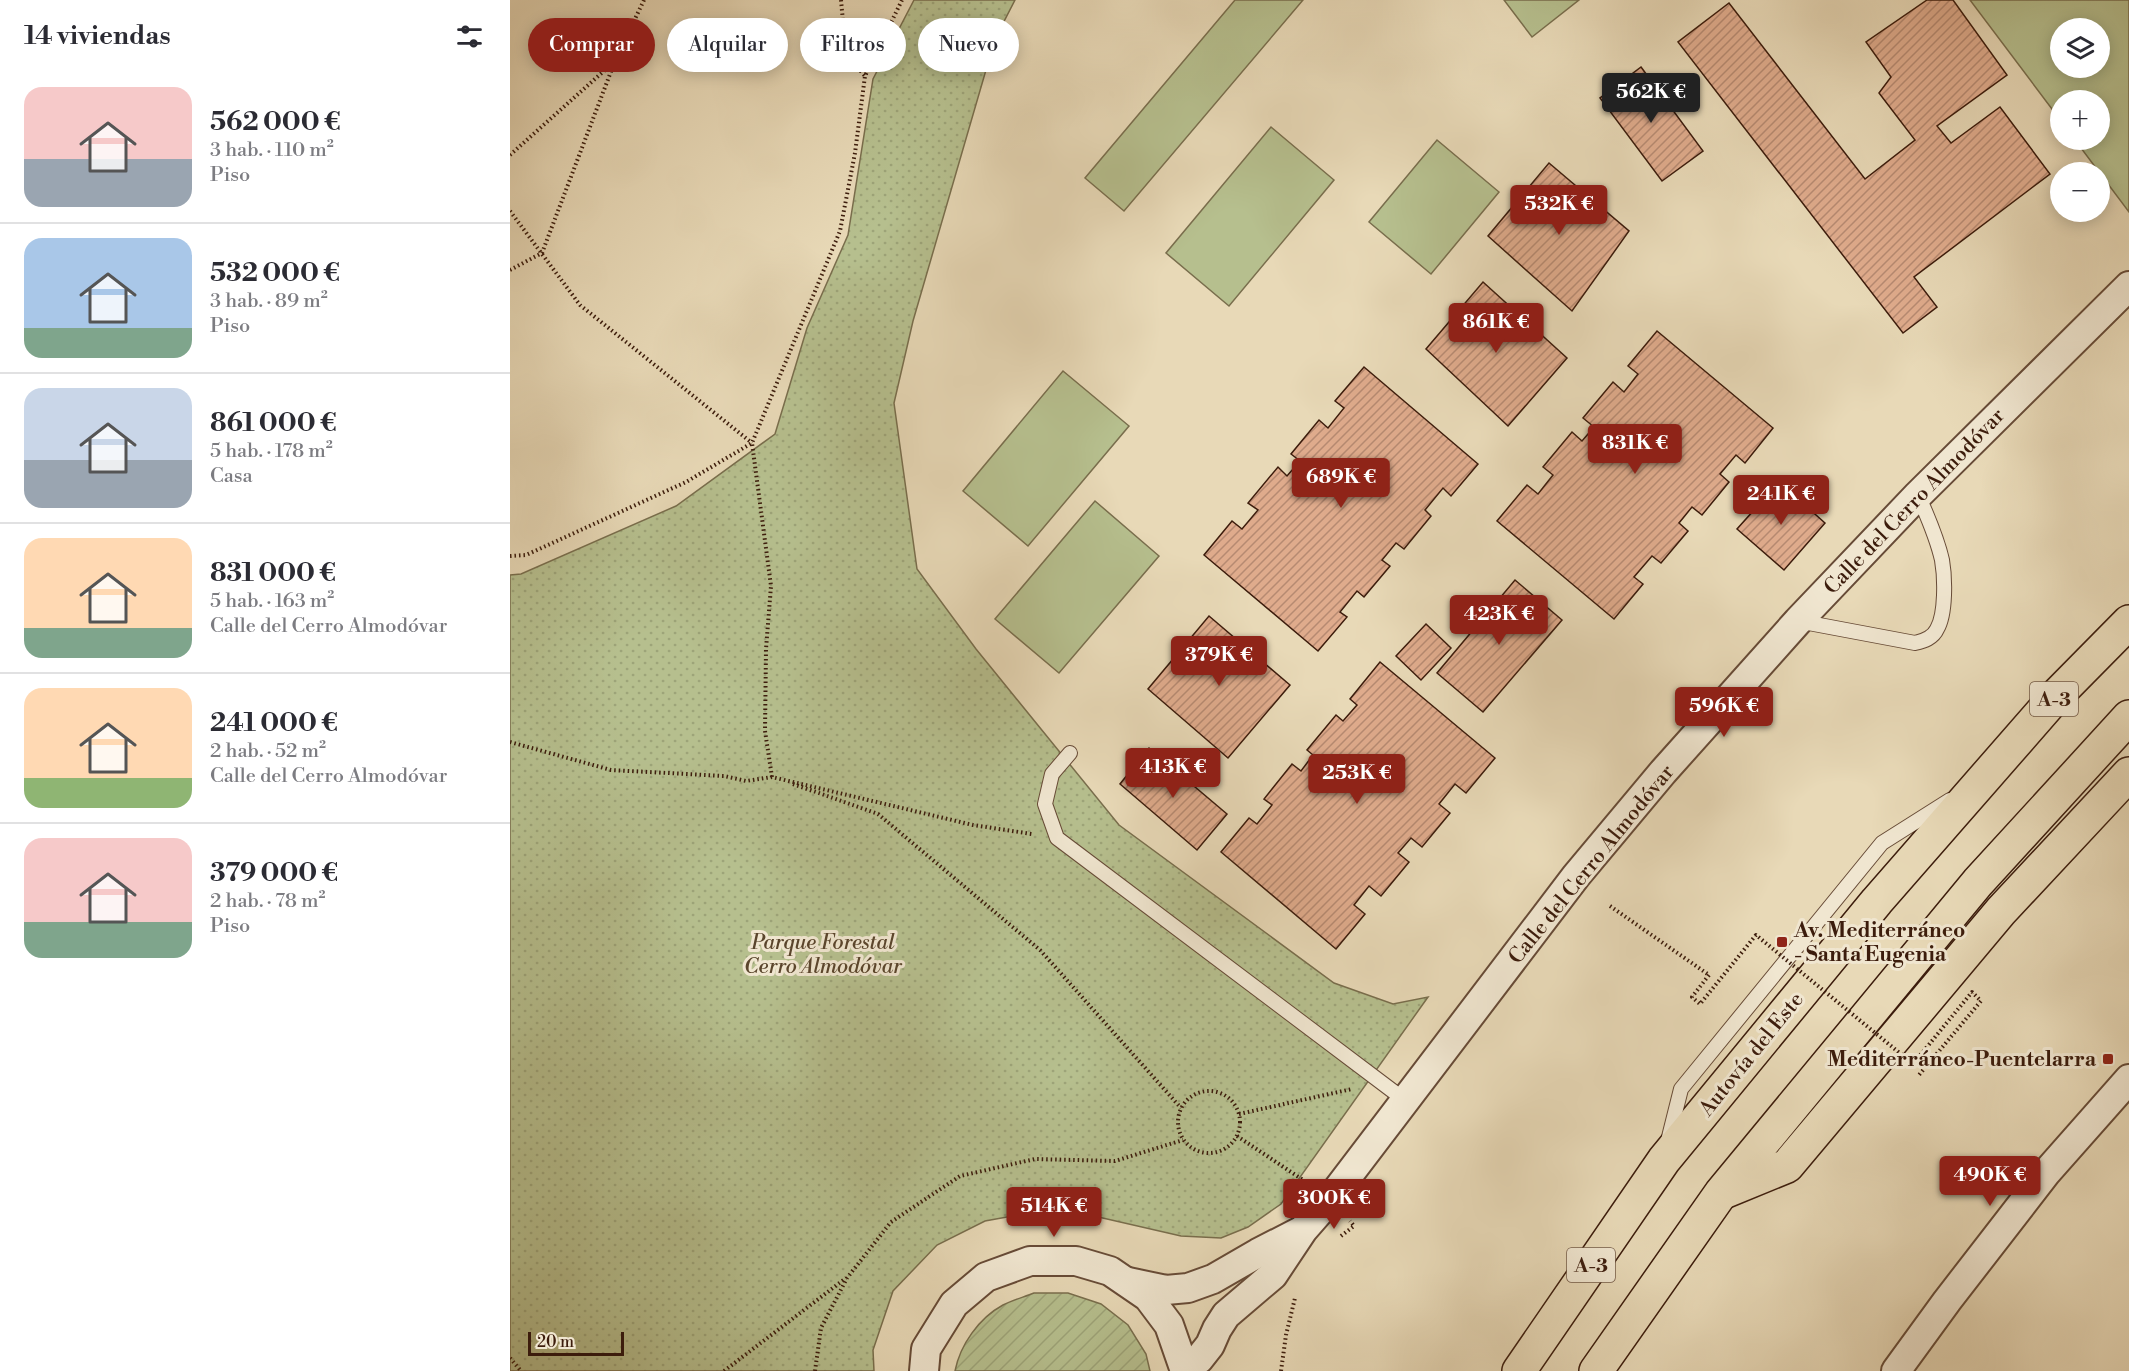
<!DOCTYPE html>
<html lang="es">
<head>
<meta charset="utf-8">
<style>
	:root { --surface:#fff; --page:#f7f7f7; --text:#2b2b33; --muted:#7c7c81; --line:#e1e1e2; --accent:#8f2418 }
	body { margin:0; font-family:"Libre Bodoni",serif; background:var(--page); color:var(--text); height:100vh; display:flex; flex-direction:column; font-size:22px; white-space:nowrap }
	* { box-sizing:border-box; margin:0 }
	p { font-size:20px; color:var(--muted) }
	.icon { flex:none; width:33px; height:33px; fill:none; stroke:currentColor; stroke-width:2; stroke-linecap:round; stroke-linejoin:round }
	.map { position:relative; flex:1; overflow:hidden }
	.sheet { display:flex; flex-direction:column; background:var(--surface); width:510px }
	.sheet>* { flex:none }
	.hud { position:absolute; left:18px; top:18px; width:570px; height:54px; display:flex; gap:12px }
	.controls { position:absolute; left:1540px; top:18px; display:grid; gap:12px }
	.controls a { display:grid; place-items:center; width:60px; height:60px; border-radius:50%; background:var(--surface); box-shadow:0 3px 15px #0003; font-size:30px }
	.scale { position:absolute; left:18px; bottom:15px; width:96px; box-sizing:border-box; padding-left:6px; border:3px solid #3c1c0c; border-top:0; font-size:16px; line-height:21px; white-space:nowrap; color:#3c1c0c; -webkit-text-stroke:4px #f0e6d0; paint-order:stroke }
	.price { position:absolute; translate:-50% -51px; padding:0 14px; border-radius:6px; background:var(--accent); color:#fff; font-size:20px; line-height:39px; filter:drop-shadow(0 2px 3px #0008) }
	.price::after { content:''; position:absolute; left:50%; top:36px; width:18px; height:14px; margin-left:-9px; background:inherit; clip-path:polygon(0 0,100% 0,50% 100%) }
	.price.selected { background:#222; color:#fff }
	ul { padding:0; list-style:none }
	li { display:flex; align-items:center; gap:18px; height:150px; padding:0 24px }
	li+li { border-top:2px solid var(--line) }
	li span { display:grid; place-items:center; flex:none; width:168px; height:120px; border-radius:18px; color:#555 }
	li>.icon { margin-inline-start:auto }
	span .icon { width:72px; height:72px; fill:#fffc; stroke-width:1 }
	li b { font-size:26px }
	h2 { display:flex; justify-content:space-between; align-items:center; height:72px; padding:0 24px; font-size:26px }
	.tag { padding:0 21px; border-radius:27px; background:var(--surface); box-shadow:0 3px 15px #0003; font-size:21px; line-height:54px }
	.tag.selected { background:var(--accent); color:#fff }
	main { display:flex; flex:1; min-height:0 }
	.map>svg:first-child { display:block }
</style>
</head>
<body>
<main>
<section class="sheet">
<h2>14 viviendas<svg class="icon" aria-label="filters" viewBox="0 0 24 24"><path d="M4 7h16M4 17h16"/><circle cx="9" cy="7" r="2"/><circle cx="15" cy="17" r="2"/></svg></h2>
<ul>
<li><span style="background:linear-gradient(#f6c9c9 60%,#9aa5b1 0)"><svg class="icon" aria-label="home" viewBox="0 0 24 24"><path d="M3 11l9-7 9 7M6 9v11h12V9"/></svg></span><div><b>562 000 €</b><p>3 hab. · 110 m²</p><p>Piso</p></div></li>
<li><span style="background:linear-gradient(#a9c7e8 75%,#7fa58c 0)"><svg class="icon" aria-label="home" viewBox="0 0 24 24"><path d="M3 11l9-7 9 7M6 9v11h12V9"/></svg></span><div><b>532 000 €</b><p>3 hab. · 89 m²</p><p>Piso</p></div></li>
<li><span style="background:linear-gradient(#c9d6e8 60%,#9aa5b1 0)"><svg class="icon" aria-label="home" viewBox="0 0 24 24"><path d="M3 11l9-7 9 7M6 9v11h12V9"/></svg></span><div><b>861 000 €</b><p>5 hab. · 178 m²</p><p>Casa</p></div></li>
<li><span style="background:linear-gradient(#ffd9b3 75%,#7fa58c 0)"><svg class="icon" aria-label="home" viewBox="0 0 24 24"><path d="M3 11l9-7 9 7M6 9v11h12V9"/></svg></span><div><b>831 000 €</b><p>5 hab. · 163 m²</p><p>Calle del Cerro Almodóvar</p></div></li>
<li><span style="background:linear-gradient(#ffd9b3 75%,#8fb573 0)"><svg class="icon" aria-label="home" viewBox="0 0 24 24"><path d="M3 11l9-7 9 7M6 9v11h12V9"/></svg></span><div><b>241 000 €</b><p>2 hab. · 52 m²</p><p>Calle del Cerro Almodóvar</p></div></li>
<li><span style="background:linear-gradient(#f6c9c9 70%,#7fa58c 0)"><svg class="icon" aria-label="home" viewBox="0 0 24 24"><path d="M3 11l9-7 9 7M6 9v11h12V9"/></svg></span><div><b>379 000 €</b><p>2 hab. · 78 m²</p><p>Piso</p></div></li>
</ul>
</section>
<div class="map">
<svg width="1619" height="1371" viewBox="0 0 1619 1371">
	<defs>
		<pattern id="park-dots" width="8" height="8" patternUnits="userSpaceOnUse" patternTransform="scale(1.5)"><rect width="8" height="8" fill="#b6bf8e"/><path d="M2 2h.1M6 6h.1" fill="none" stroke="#9da479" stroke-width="1.8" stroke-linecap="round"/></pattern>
		<pattern id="garden-furrows" width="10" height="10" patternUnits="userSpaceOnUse" patternTransform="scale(1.5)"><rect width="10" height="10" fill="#b6bf8e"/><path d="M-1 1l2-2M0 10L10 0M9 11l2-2" fill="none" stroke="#9da479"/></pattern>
		<pattern id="building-hatch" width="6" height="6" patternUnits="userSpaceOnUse" patternTransform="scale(1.5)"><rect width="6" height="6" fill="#dfab8c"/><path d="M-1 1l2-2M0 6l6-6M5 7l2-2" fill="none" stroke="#b68a71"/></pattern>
	</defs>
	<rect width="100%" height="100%" fill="#e8d9b7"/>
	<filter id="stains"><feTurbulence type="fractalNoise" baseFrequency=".00333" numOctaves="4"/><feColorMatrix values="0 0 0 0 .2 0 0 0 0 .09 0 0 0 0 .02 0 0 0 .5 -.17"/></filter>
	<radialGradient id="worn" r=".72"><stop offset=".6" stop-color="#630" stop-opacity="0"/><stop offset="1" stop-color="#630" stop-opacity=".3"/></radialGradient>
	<g fill="#b6bf8e" stroke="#796e4d" stroke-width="1.5" fill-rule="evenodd">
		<path d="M725,0H793L614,211L575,178Z"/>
		<path d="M994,0H1069L1022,37Z"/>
		<path d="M1460,0H1619V212L1565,140H1590V100H1551V121ZM1551,28H1590V68H1551Z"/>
		<path d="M761,127L824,180L719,306L656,253Z"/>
		<path d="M927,140L989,192L921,274L859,222Z"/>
		<path d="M553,371L619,426L518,546L453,491Z"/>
		<path d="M585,501L649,556L549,673L485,619Z"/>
	</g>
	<path fill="url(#park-dots)" stroke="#796e4d" stroke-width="1.5" d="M404,0H505L485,39L403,321L384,403L407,569L466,649L609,825L824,983L883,1004L918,997L771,1204L738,1227L711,1238L671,1236L584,1216L529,1211L475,1221L427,1245L383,1291L363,1350L364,1371H0V575L11,574L166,506L265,434L297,328L338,235L363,79Z"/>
	<path fill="url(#garden-furrows)" stroke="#796e4d" stroke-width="1.5" d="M524,1293H558L591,1304L618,1325L636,1354L640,1371H445C450,1345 469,1318 493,1305C503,1300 514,1297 524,1293Z"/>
	<g fill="url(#building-hatch)" stroke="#3c1c0c" stroke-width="1.5">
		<path d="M1417,0H1443L1497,75L1427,126L1441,143L1490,107L1540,174L1404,277L1427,307L1393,333L1168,42L1219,3L1355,179L1405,140L1369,93L1381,77L1356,42Z"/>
		<path d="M1131,67L1193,151L1152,181L1090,98Z"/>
		<path d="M1039,163L1119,231L1062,311L978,236Z"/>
		<path d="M973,282L1057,358L998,426L916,349Z"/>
		<path d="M1147,331L1263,428L1235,463L1226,455L1210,474L1219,482L1192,515L1182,507L1169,523L1178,531L1151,563L1142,556L1124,577L1133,584L1104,619L987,521L1017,485L1028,494L1043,475L1033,467L1062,432L1072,441L1084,427L1073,418L1103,382L1114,392L1128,374L1118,366Z"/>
		<path d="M854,367L968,464L941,496L933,488L915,510L921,516L894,549L886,543L872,560L880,566L854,597L847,591L830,612L837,617L808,651L694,555L722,521L732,529L748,510L738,503L768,467L777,476L790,461L781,454L809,420L818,428L834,408L825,401Z"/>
		<path d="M1269,482L1315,523L1274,570L1227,529Z"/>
		<path d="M1005,580L1052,620L973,712L927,673Z"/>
		<path d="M699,616L780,685L718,758L638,689Z"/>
		<path d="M916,624L941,648L911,680L886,656Z"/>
		<path d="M870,662L985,758L956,793L945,784L929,804L940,813L912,847L901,838L888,853L899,862L871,896L859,886L844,905L855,914L826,949L711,852L739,818L747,824L762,805L754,799L782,764L791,771L803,755L797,750L826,715L833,721L847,705L840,699Z"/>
		<path d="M639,748L717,814L687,850L610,784Z"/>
	</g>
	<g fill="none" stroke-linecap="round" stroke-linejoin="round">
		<g stroke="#674b37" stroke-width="16">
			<g id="lane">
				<path d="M1288,621L1405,643C1414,641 1423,638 1427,629C1436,614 1435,577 1432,560C1427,538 1417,515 1408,495"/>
				<path d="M560,753L542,774L535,804L547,838L896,1101"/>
				<path d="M1158,1141L1171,1089L1372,843L1440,800"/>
			</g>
		</g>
		<g stroke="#674b37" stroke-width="32">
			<g id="street">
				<path d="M618,1282L656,1290L678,1288L703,1279L748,1253L791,1231"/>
				<path d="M675,1369L689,1359L700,1345L707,1329L716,1315L763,1275L793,1230L821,1198L1066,876L1153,772L1288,621L1408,495L1619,286"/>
				<path d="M414,1371L416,1349L444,1304L476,1277L520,1261H566L600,1271L638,1297L659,1325L675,1371"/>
				<path d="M1386,1371L1437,1301L1536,1173L1619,1079"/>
			</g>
		</g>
		<g stroke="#3c1c0c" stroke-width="36">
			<g id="highway">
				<path d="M1216,1191L1277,1166L1491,911L1619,774"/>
				<path d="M1009,1371L1154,1160L1367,901L1547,695L1619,622"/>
				<path d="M1086,1371L1211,1193L1468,882L1619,717"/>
			</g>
		</g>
		<g stroke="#3c1c0c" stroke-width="4" stroke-dasharray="1.5 3" stroke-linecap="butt">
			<path d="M331,0L336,54L355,76"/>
			<path d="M0,155L105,61L134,0"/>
			<path d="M0,211L70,305L242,443"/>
			<path d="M0,270L32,253L105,61"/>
			<path d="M0,556L16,555L176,482L242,443"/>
			<path d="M0,742L101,770L214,776L236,781L262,777L463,825L522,834"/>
			<path d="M262,777L255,731L256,649L261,586L242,443L330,231L345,153L355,76L392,0"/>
			<path d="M283,784L368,814L530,950L671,1108"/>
			<path d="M1100,906L1199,975"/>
			<circle cx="699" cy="1122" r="31"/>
			<path d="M729,1114L842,1089"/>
			<path d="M727,1136L796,1182"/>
			<path d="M831,1236L844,1226L840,1221"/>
			<path d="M0,1358L11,1371"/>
			<path d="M214,1371L336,1278"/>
			<path d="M305,1371L311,1328L337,1278L381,1222L450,1176L525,1159L605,1161L673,1140"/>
			<path d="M771,1371L776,1335L785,1298"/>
		</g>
		<use href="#lane" stroke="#f0e6d0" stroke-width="14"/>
		<use href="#street" stroke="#f0e6d0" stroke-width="28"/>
		<use href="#highway" stroke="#e8d9b7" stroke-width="33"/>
		<path stroke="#3c1c0c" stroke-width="4" stroke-dasharray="1.5 3" stroke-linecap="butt" d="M1199,975L1182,997L1190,1004L1246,935L1403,1064L1462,992L1471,1001L1409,1075"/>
	</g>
	<g fill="#8f2418" stroke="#f0e6d0" stroke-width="2">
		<rect x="1266" y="936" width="12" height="12" rx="3"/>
		<rect x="1592" y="1053" width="12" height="12" rx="3"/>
	</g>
	<g text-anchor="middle" stroke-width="6" stroke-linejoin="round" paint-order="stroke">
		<g fill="#f0e6d0" stroke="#725947" stroke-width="1.5">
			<rect x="1520" y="682" width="48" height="34" rx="4.5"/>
			<rect x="1057" y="1248" width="48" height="34" rx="4.5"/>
		</g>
		<g font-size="20" font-weight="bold" fill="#3c1c0c">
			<text x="1544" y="706">A-3</text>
			<text x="1081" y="1272">A-3</text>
		</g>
		<g font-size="21" fill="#3c1c0c" stroke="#f0e6d0">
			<text transform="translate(1404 501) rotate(-46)" y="7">Calle del Cerro Almodóvar</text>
			<text transform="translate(1081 864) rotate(-51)" y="7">Calle del Cerro Almodóvar</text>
			<text transform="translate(1241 1054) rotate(-51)" y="7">Autovía del Este</text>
		</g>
		<g font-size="21" font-weight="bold" fill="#3c1c0c" stroke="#f0e6d0" text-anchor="start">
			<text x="1284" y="937">Av. Mediterráneo<tspan x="1284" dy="24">- Santa Eugenia</tspan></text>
			<text x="1586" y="1066" text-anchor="end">Mediterráneo-Puentelarra</text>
		</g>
		<g font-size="21" font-style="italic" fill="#5a452c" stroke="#f0e6d0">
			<text x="313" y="949">Parque Forestal<tspan x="313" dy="24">Cerro Almodóvar</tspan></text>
		</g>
	</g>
	<rect width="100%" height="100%" filter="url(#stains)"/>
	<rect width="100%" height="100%" fill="url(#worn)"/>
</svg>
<div class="controls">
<a><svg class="icon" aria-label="layers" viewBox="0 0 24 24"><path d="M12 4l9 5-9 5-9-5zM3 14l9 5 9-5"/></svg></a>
<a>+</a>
<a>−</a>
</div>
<div class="scale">20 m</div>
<b class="price selected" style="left:1141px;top:124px">562K €</b>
<b class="price" style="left:1049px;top:236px">532K €</b>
<b class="price" style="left:986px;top:354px">861K €</b>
<b class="price" style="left:1125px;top:475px">831K €</b>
<b class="price" style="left:831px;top:509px">689K €</b>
<b class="price" style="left:1271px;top:526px">241K €</b>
<b class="price" style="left:989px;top:646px">423K €</b>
<b class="price" style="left:709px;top:687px">379K €</b>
<b class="price" style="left:1214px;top:738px">596K €</b>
<b class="price" style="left:663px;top:799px">413K €</b>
<b class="price" style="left:847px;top:805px">253K €</b>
<b class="price" style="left:1480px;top:1207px">490K €</b>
<b class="price" style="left:824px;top:1230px">300K €</b>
<b class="price" style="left:544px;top:1238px">514K €</b>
<div class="hud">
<a class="tag selected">Comprar</a>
<a class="tag">Alquilar</a>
<a class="tag">Filtros</a>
<a class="tag">Nuevo</a>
</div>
</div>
</main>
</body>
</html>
